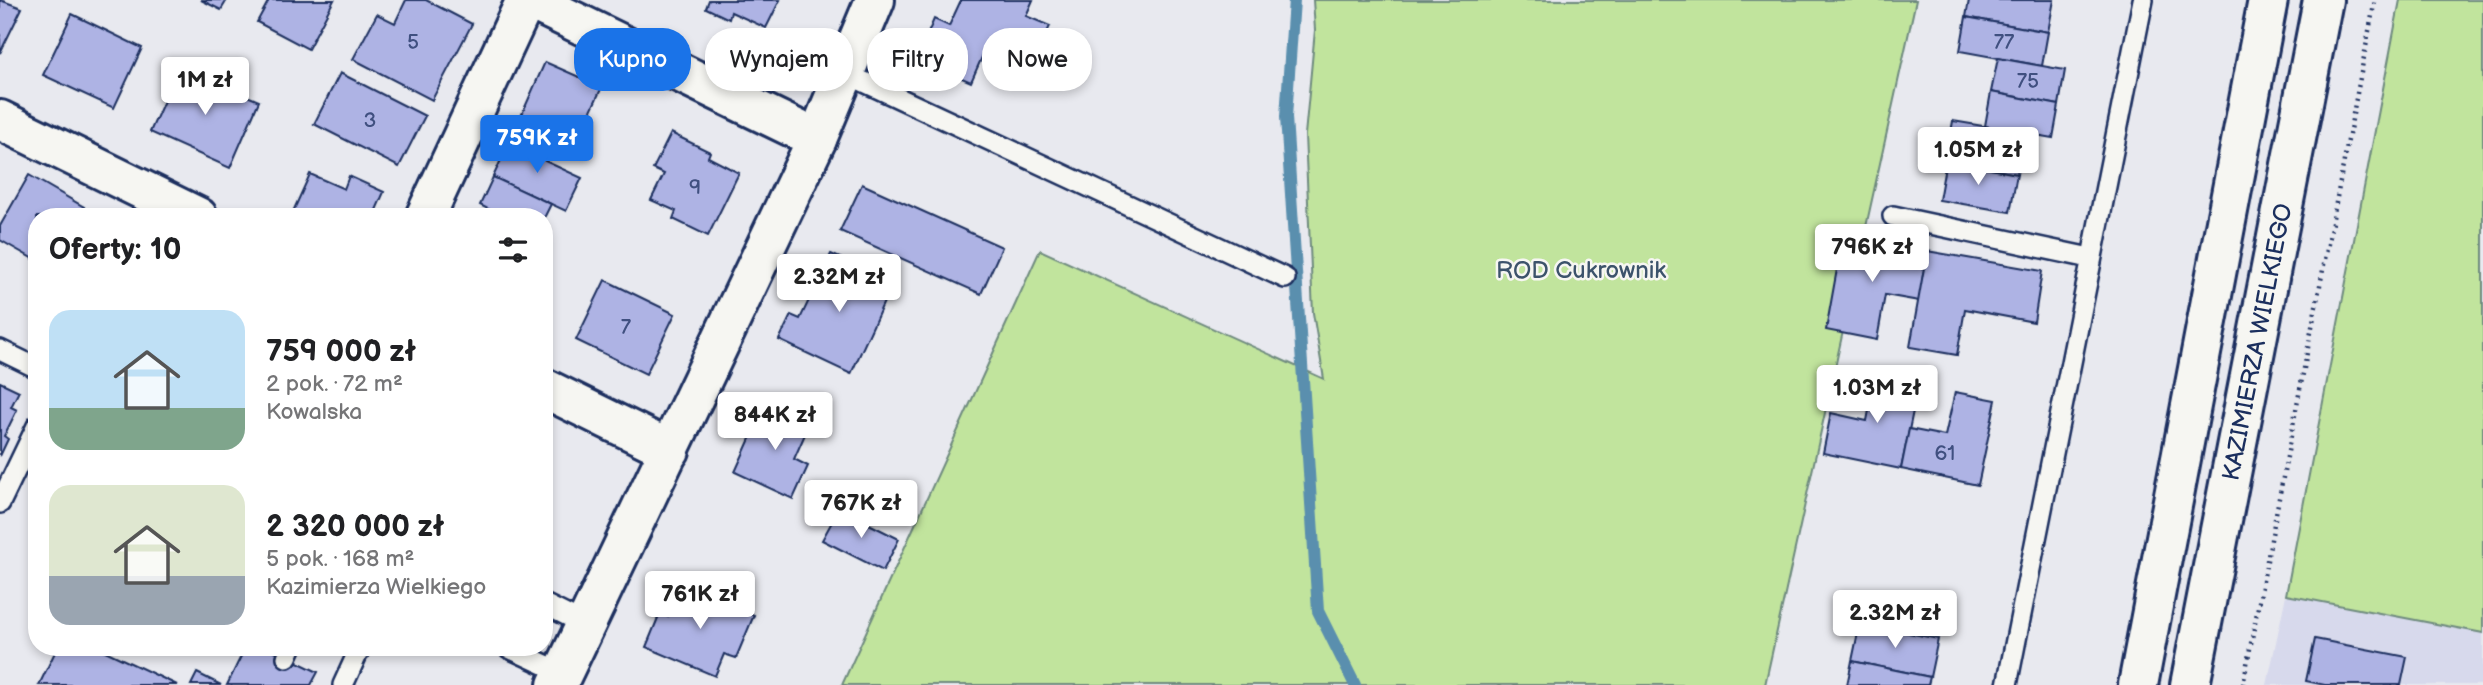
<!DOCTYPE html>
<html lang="pl">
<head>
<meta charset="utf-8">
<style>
	:root { --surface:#fff; --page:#f2f2f2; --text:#202124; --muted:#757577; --accent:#1a73e8 }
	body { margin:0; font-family:"Balsamiq Sans",sans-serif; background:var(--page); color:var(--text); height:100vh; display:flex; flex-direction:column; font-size:26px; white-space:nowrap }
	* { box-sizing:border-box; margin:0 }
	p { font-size:23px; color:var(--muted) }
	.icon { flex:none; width:38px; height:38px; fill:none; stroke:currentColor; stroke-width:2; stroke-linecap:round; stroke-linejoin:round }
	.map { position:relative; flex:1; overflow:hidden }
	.sheet { position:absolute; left:28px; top:208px; width:525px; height:448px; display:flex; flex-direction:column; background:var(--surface); border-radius:28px; box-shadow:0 4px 10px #0003 }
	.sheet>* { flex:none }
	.hud { position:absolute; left:574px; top:28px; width:665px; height:63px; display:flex; gap:14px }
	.price { position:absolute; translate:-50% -60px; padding:0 16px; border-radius:7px; background:#fff; color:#222; font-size:23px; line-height:46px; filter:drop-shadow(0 2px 4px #0008) }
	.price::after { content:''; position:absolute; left:50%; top:42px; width:21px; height:16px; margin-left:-10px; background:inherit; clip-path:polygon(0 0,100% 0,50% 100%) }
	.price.on { background:var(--accent); color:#fff }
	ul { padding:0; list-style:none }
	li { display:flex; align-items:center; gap:21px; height:175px; padding:0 21px }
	li span { display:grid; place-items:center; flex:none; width:196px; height:140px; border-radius:21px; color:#555 }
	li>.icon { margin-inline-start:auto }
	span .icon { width:84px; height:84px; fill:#fffc; stroke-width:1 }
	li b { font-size:30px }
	h2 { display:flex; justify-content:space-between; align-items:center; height:84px; padding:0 21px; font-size:30px }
	.pill { padding:0 24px; border-radius:28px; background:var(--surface); box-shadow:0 4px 10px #0003; font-size:24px; line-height:63px }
	.pill.on { background:var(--accent); color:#fff }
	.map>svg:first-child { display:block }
</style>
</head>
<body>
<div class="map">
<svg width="2483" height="685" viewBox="0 0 2483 685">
	<rect width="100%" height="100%" fill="#e8e9ef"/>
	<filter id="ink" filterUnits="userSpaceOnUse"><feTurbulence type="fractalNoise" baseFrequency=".0143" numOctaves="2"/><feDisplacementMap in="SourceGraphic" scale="14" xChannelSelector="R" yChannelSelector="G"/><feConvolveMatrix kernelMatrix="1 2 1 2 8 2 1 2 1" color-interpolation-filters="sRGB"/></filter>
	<g filter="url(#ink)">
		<path fill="#d7d9ec" d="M2286,595L2483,633V685H2267Z"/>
		<g fill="#c1e49d" stroke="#6e8a7e" stroke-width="2">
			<path d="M1313,0H1916L1765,685H842L1040,250L1324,379L1313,313L1305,135L1315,30Z"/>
			<path d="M2400,0H2483V633L2286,595Z"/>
		</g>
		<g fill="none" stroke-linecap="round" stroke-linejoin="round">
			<path stroke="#5a8fae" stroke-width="12" d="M1294,0L1286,117L1318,611L1355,685"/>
		</g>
		<g fill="#aeb3e4" stroke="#1b2f5e" stroke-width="2">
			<path d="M0,0L22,8L0,53Z"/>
			<path d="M201,0H227L221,10Z"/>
			<path d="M269,0H334L308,49L257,22Z"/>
			<path d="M406,0H426L472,24L432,100L353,59L377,14L395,23Z"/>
			<path d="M709,0H780L766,28L731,12L729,19L706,8Z"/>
			<path d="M961,0H1033L1026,16L1050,26L1035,59L1017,52L1014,60L986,48L971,82L917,59L934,19L949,26Z"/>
			<path d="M1969,0H2054L2048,32L1966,17Z"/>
			<path d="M72,14L142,48L114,108L43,75Z"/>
			<path d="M1966,17L2048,32L2042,66L1960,51Z"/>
			<path d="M1998,58L2065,70L2059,105L1991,92Z"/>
			<path d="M545,62L602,87L574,147L518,123Z"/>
			<path d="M179,67L259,101L230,168L150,132Z"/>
			<path d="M340,73L425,116L399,167L314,124Z"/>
			<path d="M1991,92L2059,105L2053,138L1985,126Z"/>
			<path d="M1953,121L2025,133L2017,174L1946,161Z"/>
			<path d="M671,133L710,152L708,157L739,173L708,236L673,219L676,211L651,200L664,174L653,169Z"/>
			<path d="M516,137L549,153L545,161L582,178L566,211L493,177L508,145L512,146Z"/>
			<path d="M1946,161L2017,174L2010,212L1939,200Z"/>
			<path d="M310,174L344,189L349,176L384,192L373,217L291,216Z"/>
			<path d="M29,175L84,207L79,217H37V261L0,240V226Z"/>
			<path d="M493,177L551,204L544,218L492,217L494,212L480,205Z"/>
			<path d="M862,184L1002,247L981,294L840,231Z"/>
			<path d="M1843,236L1927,251L1919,301L1885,295L1877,340L1826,330Z"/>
			<path d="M1927,251L2042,271L2034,322L1965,309L1957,355L1910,347Z"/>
			<path d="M831,254L893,282L851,374L779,340L791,315L800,319Z"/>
			<path d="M605,280L675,314L646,374L576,340Z"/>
			<path d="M1876,373L1919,382L1901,469L1823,453L1831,413L1867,421Z"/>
			<path d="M0,382L19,391L11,407L17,410L4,436L8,439L0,456Z"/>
			<path d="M1955,392L1996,400L1978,485L1901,469L1909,429L1945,436Z"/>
			<path d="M766,403L810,423L794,459L808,466L793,499L735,472Z"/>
			<path d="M839,509L899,539L883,571L822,540Z"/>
			<path d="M682,584L754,615L736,658L724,654L715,676L646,647L660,613L668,617Z"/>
			<path d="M1860,623L1938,639L1930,677L1852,661Z"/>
			<path d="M2315,639L2407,657L2401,685H2325L2306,681Z"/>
			<path d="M57,648H99L177,685H39Z"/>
			<path d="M245,648H269L318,672L311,685H227Z"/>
			<path d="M1852,661L1930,677L1928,685H1847Z"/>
			<path d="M197,673L221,685H191Z"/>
		</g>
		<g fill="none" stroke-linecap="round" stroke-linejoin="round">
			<g stroke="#1b2f5e" stroke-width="24">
				<g id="service">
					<path d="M845,73L1285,278"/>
					<path d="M1893,216L2090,258"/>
					<path d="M0,350L37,368"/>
					<path d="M0,503L37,426"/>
					<path d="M544,604L586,625"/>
					<path d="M509,648L563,673"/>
					<path d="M287,657L291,648"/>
					<path d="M343,685L360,648"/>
					<path d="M2007,685L2143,0"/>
				</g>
			</g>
			<g stroke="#1b2f5e" stroke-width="44">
				<g id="minor">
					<path d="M530,0L817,139"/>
					<path d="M0,120L198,217"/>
					<path d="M425,217L526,0"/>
					<path d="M544,388L670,450"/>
					<path d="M557,685L817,139L875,0"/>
				</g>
			</g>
			<g stroke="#1b2f5e" stroke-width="44">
				<g id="secondary">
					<path d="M2138,685L2268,0"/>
					<path d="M2190,685L2323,0"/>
				</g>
			</g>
			<path stroke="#1b2f5e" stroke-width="4.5" stroke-dasharray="2 5" stroke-linecap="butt" d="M2243,685L2375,0"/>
			<use href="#service" stroke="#f6f6f2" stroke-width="19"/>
			<use href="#minor" stroke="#f6f6f2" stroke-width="38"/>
			<use href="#secondary" stroke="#f6f6f2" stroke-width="38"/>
		</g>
	</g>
	<g text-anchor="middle" stroke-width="5" stroke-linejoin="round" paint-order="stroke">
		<g font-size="21" fill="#405080">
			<text x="413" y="49">5</text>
			<text x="2004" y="49">77</text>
			<text x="2028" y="88">75</text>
			<text x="370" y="127">3</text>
			<text x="695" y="194">9</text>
			<text x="626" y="334">7</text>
			<text x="1945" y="460">61</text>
		</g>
		<g font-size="24" fill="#3c536b" stroke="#f6f6f2">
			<text x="1581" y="278">ROD Cukrownik</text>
		</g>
		<g font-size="24" fill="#1b2f5e" stroke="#f6f6f2">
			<text transform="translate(2257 342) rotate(-79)" y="8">KAZIMIERZA WIELKIEGO</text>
		</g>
	</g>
</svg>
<b class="price" style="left:205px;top:117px">1M zł</b>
<b class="price on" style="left:537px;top:175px">759K zł</b>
<b class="price" style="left:1978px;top:187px">1.05M zł</b>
<b class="price" style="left:1872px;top:284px">796K zł</b>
<b class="price" style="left:839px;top:314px">2.32M zł</b>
<b class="price" style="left:1877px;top:425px">1.03M zł</b>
<b class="price" style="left:775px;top:452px">844K zł</b>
<b class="price" style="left:861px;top:540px">767K zł</b>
<b class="price" style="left:700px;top:631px">761K zł</b>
<b class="price" style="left:1895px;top:650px">2.32M zł</b>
<div class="hud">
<a class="pill on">Kupno</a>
<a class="pill">Wynajem</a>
<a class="pill">Filtry</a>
<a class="pill">Nowe</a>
</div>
<section class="sheet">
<h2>Oferty: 10<svg class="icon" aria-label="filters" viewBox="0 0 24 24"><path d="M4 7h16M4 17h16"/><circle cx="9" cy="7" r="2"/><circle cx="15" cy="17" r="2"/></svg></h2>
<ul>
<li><span style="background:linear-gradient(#bfe0f5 70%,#7fa58c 0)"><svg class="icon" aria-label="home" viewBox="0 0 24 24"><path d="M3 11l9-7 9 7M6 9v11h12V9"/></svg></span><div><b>759 000 zł</b><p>2 pok. · 72 m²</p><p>Kowalska</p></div></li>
<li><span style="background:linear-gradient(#dfe7d0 65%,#9aa5b1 0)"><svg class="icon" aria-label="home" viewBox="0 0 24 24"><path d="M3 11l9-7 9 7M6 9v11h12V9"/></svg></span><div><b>2 320 000 zł</b><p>5 pok. · 168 m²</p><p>Kazimierza Wielkiego</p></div></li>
</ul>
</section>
</div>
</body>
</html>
